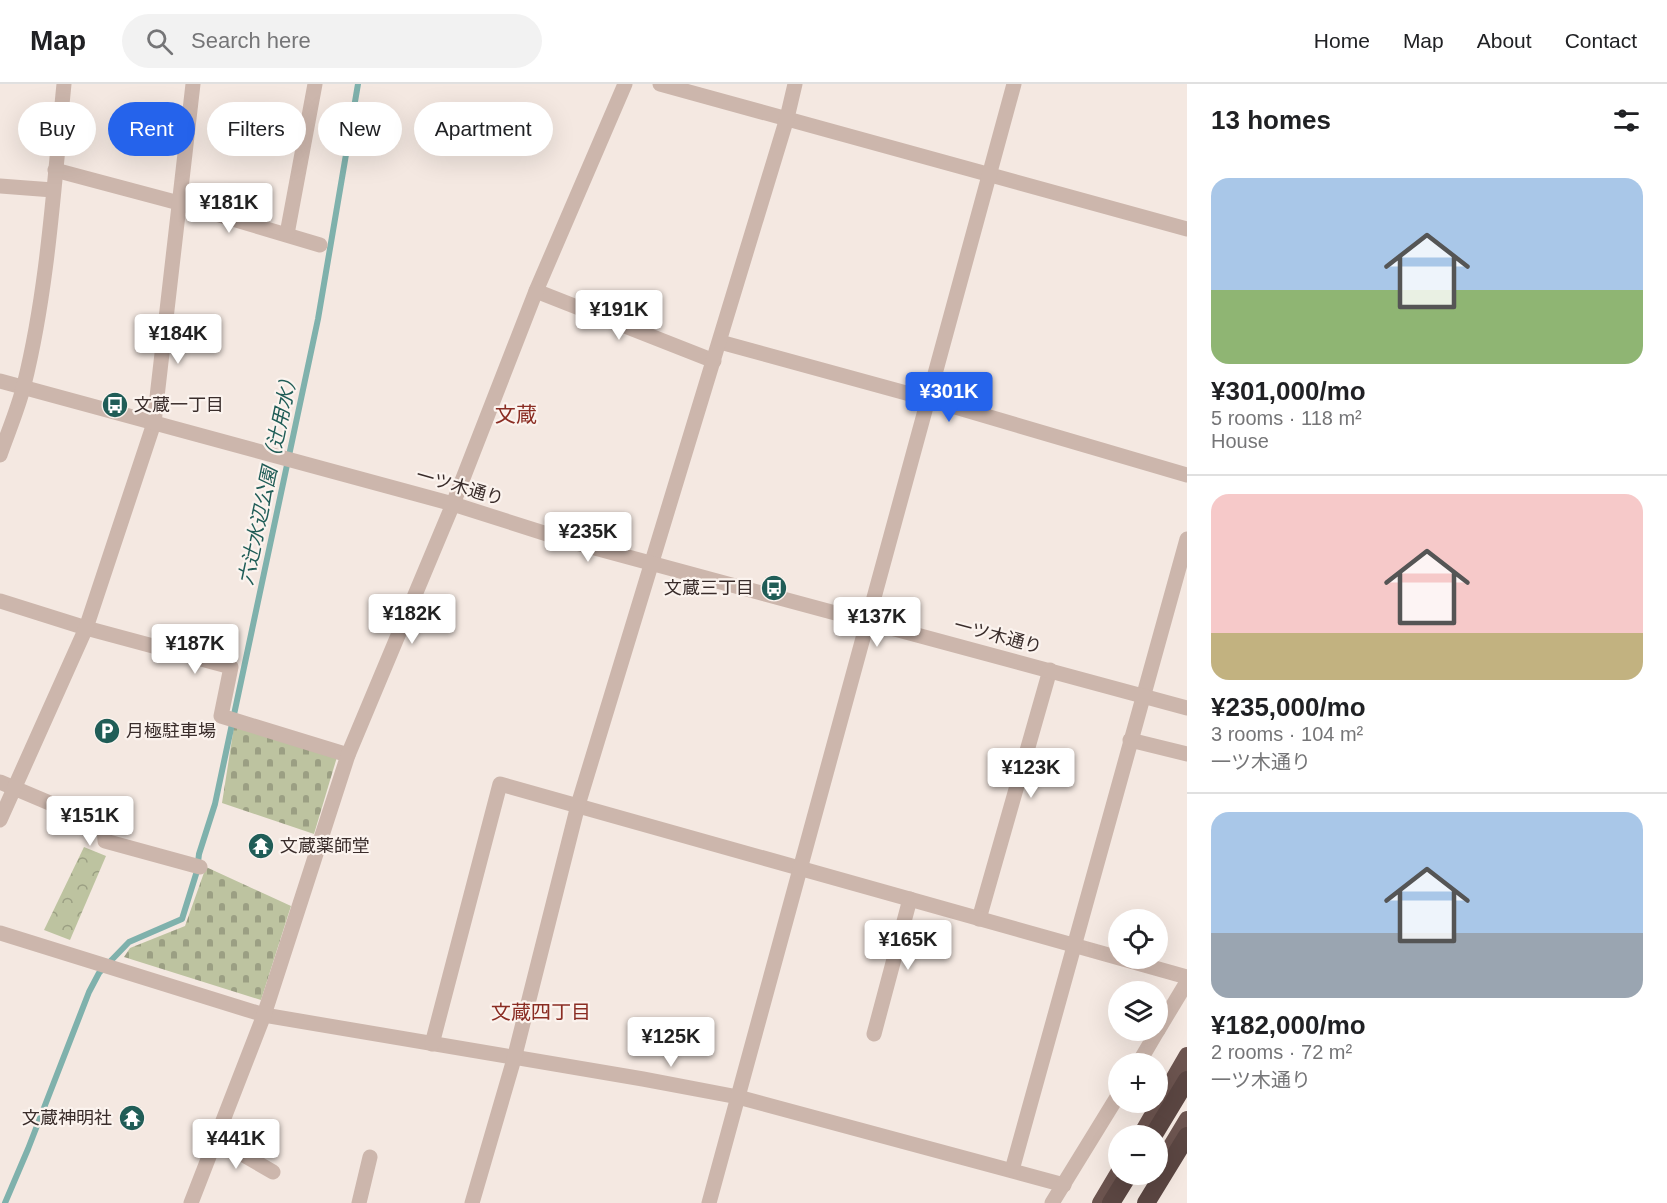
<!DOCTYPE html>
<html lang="en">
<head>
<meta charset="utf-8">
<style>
	:root { --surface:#fff; --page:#f2f2f2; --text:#202124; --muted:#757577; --line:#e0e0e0; --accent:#2563eb }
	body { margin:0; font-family:Helvetica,"Noto Sans JP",sans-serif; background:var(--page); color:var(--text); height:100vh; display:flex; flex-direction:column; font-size:22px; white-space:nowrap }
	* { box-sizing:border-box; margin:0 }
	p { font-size:20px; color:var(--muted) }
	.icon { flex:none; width:33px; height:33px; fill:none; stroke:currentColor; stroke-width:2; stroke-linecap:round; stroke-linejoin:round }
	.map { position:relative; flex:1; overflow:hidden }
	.sheet { display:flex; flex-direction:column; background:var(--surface); width:480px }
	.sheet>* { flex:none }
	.banner { position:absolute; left:18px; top:18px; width:570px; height:54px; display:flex; gap:12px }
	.tools { position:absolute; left:1108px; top:825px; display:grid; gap:12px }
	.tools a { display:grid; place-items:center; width:60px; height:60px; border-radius:50%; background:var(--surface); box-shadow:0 6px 24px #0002; font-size:30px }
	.price { position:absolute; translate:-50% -51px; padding:0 14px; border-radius:6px; background:#fff; color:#222; font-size:20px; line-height:39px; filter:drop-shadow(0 2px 3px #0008) }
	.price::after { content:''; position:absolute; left:50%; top:36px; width:18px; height:14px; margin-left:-9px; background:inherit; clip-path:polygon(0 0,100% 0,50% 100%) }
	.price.on { background:var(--accent); color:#fff }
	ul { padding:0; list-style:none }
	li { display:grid; align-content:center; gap:12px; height:318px; padding:0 24px }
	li+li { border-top:2px solid var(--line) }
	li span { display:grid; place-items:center; height:186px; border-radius:18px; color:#555 }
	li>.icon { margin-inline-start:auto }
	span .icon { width:108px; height:108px; fill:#fffc; stroke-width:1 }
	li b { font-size:26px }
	h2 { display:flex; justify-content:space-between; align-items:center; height:72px; padding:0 24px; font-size:26px }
	.chip { padding:0 21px; border-radius:27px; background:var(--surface); box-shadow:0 6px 24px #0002; font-size:21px; line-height:54px }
	.chip.on { background:var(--accent); color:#fff }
	header { display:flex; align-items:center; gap:36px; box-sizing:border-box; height:84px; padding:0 30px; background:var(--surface); border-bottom:2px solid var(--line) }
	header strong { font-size:28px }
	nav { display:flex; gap:33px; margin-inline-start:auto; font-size:21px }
	.search { width:420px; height:54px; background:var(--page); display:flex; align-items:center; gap:15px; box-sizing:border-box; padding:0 21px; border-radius:33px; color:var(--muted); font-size:22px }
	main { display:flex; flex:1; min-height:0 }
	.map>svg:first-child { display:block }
</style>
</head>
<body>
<header>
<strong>Map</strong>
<div class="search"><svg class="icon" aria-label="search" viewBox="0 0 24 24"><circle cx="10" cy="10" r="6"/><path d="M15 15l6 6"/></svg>Search here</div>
<nav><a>Home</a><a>Map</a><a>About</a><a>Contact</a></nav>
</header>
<main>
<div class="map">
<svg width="1187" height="1119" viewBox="0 0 1187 1119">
	<defs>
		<pattern id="forest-crowns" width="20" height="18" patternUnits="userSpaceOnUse" patternTransform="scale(1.5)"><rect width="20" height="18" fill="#bdc3a0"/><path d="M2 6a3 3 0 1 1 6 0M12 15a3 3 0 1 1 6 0" fill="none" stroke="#9b9f83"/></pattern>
		<pattern id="cemetery-stones" width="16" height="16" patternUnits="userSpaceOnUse" patternTransform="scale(1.5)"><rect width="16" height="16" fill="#bdc3a0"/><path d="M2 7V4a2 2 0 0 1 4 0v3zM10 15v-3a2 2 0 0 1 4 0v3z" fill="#9b9f83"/></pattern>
	</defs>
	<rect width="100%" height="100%" fill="#f4e8e1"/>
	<path fill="url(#forest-crowns)" d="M84,763L106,772L70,856L44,846Z"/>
	<g fill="url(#cemetery-stones)">
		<path d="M235,636L337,673L314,750L222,719Z"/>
		<path d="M206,783L291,822L261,916L124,873L130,864L185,842Z"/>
	</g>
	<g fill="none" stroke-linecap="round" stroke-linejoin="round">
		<path stroke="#7fb1ac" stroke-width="6" d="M5,1119L28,1065L89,908L99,889L129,858L182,835L197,787L199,770L215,720L318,235L358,0"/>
		<g stroke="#ccb6ac" stroke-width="15">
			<path d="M660,0L1187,145"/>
			<path d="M55,86L179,119L320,161"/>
			<path d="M0,102L53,106"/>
			<path d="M287,150L315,0"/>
			<path d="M536,207L714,277"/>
			<path d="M720,258L928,315L1187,391"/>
			<path d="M0,517L86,544L231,583L221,632L348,671"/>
			<path d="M1130,656L1187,670"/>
			<path d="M0,698L104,742L105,757L200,783"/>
			<path d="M0,736L86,544L154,339L193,0"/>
			<path d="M979,835L1050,586"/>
			<path d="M0,849L264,931L643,995L738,1013L1064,1101"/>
			<path d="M1158,946L1187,898"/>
			<path d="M874,950L910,815"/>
			<path d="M432,960L500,700L1187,893"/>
			<path d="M1138,980L1158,946"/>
			<path d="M216,1055L273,1088"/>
			<path d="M1012,1086L1187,455"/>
			<path d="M191,1119L264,931L348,671L453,420L536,207L625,0"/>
			<path d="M359,1119L370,1073"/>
			<path d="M472,1119L514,975L578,721L787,34L795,0"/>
			<path d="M709,1119L1014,0"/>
			<path d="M1052,1119L1119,1010"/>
		</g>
		<g stroke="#ccb6ac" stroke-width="15">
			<path d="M0,297L453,420L569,457L1187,624"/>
			<path d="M0,371C8,348 18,325 24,301C48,205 54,99 64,0"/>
		</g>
		<g stroke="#6c544f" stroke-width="16">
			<path d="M1140,1052L1187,971"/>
			<path d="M1169,1065L1187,1035"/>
			<path d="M1100,1119L1119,1087"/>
		</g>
		<g stroke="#5b4642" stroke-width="18">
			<path d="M1153,1052L1187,996"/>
			<path d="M1111,1119L1129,1090"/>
			<path d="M1146,1119L1187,1052"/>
		</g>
	</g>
	<defs>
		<g id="bus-disc" transform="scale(1.35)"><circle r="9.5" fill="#205d57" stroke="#fbf3ee"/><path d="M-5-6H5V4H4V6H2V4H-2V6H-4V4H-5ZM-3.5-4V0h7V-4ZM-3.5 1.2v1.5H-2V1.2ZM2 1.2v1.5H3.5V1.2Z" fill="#fff"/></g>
		<g id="parking-disc" transform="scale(1.35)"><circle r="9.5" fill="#205d57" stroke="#fbf3ee"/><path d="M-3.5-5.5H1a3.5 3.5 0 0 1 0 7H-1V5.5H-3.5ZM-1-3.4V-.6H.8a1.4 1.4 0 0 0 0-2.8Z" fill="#fff"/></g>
		<g id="temple-disc" transform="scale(1.35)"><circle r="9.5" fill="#205d57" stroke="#fbf3ee"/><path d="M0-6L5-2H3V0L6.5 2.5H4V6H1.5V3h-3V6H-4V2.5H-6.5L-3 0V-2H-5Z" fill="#fff"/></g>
	</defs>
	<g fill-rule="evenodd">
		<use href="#bus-disc" x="115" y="321"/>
		<use href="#bus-disc" x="774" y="504"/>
		<use href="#parking-disc" x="107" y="647"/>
		<use href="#temple-disc" x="261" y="762"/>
		<use href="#temple-disc" x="132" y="1034"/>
	</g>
	<g text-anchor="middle" stroke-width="4.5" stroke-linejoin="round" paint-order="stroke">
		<g font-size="18" fill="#3a2d2b" stroke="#fbf3ee" text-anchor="start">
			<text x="134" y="327">文蔵一丁目</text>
			<text x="754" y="510" text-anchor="end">文蔵三丁目</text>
			<text x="126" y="653">月極駐車場</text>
			<text x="280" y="768">文蔵薬師堂</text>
			<text x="112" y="1040" text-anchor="end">文蔵神明社</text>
		</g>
		<g font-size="18" fill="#3a2d2b" stroke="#fbf3ee">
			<text transform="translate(460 403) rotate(16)" y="6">一ツ木通り</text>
			<text transform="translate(998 552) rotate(15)" y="6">一ツ木通り</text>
		</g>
		<g font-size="20" font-style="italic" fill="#205d57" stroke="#fbf3ee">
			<text transform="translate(268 393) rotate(-78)" y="7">六辻水辺公園（辻用水）</text>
		</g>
		<g font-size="20" fill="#8a2d23" stroke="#fbf3ee">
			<text x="541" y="935">文蔵四丁目</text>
		</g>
		<g font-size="21" fill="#8a2d23" stroke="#fbf3ee">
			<text x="516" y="338">文蔵</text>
		</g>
	</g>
</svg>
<div class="tools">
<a><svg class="icon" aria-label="locate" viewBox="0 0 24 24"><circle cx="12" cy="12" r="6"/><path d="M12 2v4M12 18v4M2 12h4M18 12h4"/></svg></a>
<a><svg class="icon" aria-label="layers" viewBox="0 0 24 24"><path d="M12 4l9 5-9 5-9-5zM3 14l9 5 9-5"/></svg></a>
<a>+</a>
<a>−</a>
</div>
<b class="price" style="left:229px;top:150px">¥181K</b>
<b class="price" style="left:619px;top:257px">¥191K</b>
<b class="price" style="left:178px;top:281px">¥184K</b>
<b class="price on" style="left:949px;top:339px">¥301K</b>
<b class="price" style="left:588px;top:479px">¥235K</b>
<b class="price" style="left:412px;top:561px">¥182K</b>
<b class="price" style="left:877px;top:564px">¥137K</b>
<b class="price" style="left:195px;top:591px">¥187K</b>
<b class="price" style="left:1031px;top:715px">¥123K</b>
<b class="price" style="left:90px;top:763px">¥151K</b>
<b class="price" style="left:908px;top:887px">¥165K</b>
<b class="price" style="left:671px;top:984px">¥125K</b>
<b class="price" style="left:236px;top:1086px">¥441K</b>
<div class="banner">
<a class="chip">Buy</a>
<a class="chip on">Rent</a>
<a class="chip">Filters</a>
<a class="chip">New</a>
<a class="chip">Apartment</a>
</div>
</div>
<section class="sheet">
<h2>13 homes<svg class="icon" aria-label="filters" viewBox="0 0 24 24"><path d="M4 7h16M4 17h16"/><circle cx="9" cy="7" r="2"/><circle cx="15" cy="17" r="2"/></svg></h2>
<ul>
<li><span style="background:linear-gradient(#a9c7e8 60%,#8fb573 0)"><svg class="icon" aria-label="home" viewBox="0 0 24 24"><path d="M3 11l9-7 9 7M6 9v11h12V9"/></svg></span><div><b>¥301,000/mo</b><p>5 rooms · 118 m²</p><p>House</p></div></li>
<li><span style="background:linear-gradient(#f6c9c9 75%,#c2b280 0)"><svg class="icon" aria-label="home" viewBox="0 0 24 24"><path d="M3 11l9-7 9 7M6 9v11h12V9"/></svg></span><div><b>¥235,000/mo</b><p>3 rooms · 104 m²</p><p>一ツ木通り</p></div></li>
<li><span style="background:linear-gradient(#a9c7e8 65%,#9aa5b1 0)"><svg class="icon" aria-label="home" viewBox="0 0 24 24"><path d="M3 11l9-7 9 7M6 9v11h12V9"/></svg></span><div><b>¥182,000/mo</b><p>2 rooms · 72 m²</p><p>一ツ木通り</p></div></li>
</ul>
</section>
</main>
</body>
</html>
